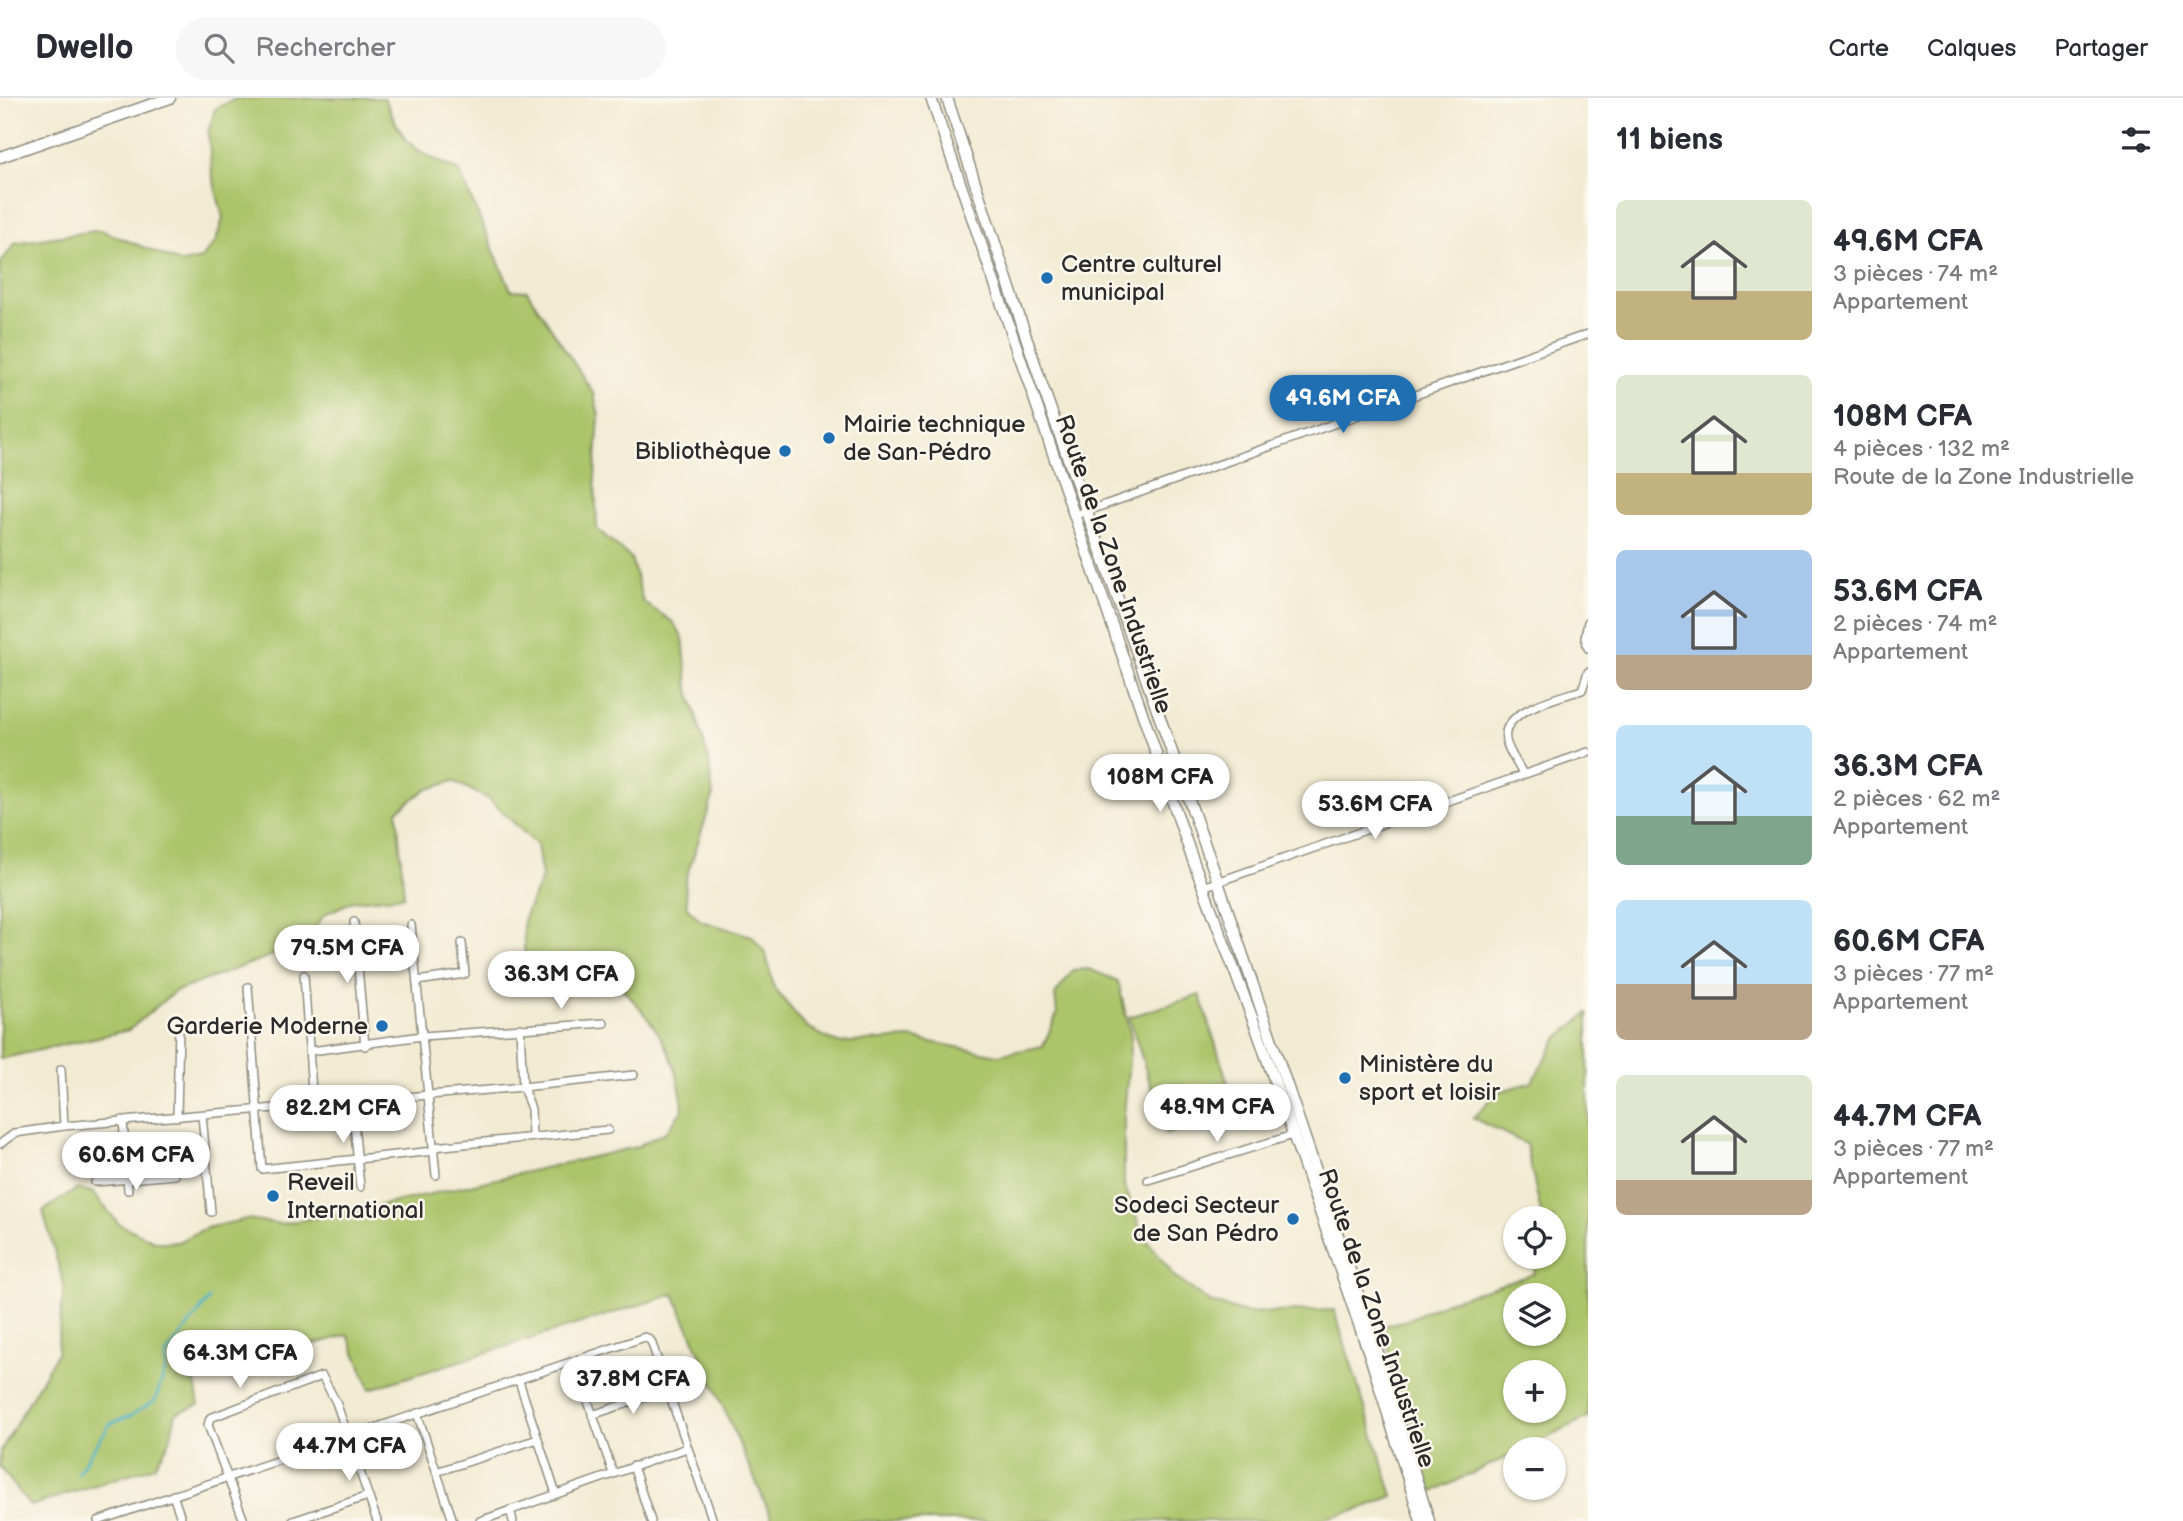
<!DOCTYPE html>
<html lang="fr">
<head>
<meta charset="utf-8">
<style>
	:root { --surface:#fff; --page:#f7f7f7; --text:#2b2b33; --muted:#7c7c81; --line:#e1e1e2; --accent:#1f6fb2 }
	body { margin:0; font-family:"Balsamiq Sans",sans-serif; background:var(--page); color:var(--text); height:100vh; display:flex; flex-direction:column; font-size:26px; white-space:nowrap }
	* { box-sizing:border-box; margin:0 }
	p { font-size:23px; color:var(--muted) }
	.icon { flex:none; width:38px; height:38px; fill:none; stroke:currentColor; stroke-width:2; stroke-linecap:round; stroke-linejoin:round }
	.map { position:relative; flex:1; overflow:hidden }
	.panel { display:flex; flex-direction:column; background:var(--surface); width:595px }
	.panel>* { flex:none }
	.fabs { position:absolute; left:1503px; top:1108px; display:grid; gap:14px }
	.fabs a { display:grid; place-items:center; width:63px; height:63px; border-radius:50%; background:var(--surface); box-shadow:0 2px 5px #0004; font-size:35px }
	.price { position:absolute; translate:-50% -60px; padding:0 16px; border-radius:24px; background:#fff; color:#222; font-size:23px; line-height:46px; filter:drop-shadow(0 2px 4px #0008) }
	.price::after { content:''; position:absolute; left:50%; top:42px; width:21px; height:16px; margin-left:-10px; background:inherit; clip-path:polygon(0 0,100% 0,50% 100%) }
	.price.active { background:var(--accent); color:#fff }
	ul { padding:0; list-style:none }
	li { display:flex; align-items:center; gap:21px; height:175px; padding:0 28px }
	li span { display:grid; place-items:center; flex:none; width:196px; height:140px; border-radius:10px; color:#555 }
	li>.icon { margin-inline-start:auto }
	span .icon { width:84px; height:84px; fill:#fffc; stroke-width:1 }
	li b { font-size:30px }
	h2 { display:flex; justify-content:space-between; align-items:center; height:84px; padding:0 28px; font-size:30px }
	header { display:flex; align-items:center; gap:42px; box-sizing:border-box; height:98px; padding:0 35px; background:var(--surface); border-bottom:2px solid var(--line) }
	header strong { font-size:33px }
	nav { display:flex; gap:38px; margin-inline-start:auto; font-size:24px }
	.search { width:490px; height:63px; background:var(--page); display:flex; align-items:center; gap:18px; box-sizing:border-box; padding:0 24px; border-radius:38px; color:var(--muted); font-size:26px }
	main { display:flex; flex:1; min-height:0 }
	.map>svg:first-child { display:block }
</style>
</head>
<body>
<header>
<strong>Dwello</strong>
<div class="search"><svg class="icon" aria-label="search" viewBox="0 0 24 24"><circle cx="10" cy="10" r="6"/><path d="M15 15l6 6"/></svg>Rechercher</div>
<nav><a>Carte</a><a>Calques</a><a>Partager</a></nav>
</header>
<main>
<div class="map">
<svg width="1588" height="1423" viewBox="0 0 1588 1423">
	<rect width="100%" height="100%" fill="#fbf7ec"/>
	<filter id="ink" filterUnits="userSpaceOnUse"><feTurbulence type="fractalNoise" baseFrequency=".0143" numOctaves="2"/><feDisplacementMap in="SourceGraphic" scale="14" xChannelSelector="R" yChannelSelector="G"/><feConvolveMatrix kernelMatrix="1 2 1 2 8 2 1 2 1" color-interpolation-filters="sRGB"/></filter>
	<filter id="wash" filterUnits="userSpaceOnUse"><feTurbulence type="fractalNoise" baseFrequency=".00686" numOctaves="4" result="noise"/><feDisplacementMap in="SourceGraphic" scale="28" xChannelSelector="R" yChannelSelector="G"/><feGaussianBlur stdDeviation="1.57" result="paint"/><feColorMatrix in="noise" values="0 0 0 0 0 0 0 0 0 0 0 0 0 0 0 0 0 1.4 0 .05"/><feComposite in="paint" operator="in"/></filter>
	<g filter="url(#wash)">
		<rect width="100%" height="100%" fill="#f2ebd3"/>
		<g fill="#acc46a" stroke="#6c784a" stroke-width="2" fill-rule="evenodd">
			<path d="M237,0H384C407,51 409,49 459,73L511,192L527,193L594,296L599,318L595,380L597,431L631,460L643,504L673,524L683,540L688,588L709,664L713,699L685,783L687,809L701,823L752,838L766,856L774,890L806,929L837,945L910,940L998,957L1043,948L1057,916L1055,897L1073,872L1089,871L1118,883L1131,939L1124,1017V1086L1143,1137L1176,1180L1210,1204L1245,1215L1334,1212L1393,1398L1358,1412L1312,1423H773L674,1196L370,1291L348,1237L194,1279L199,1307L176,1315L170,1343L155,1368L30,1408L0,1369V1354L57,1255L64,1187L43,1113L77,1091L92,1094L119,1126L156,1144H178L206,1130L247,1121L280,1126L369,1110L636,1049L666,1034L683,1011C678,957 657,927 620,888L526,887L523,822L542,780L537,747L489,701L453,683L425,692L397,713L404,798L353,803L325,816L302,846L174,894L129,932L0,961V166L15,145L101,132L182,165L201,161L216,143L223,120L212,76L208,34L215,11Z"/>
			<path d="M1200,897L1237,1014L1166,1036L1129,919Z"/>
			<path d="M1588,915V1319L1524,1351H1516L1515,1355L1429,1396L1382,1228L1407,1222L1446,1204L1534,1176L1537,1159L1554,1158V1120H1542L1526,1046L1473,1020L1498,994L1532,984L1557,941ZM1554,1197V1236H1516V1197ZM1516,1274H1554V1312H1516Z"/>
		</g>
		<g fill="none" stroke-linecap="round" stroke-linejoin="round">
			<path stroke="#44afc2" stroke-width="2.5" d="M77,1376L110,1326L130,1318L155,1303L165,1273L166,1257L209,1201"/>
		</g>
	</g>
	<g filter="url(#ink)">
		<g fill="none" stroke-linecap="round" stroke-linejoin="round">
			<g stroke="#8e8b7f" stroke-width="10">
				<g id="street">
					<path d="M1076,417L1588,236"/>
					<path d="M1588,524L1585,540L1588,550"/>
					<path d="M1523,676C1518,666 1508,653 1506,642C1500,612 1561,599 1582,592L1588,574"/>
					<path d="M1203,789L1588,654"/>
					<path d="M354,824L365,948"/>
					<path d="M411,827L436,1077"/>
					<path d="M304,877L313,1008"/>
					<path d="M417,883L465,876L462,845"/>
					<path d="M248,889L262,1071L434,1053"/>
					<path d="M520,930L523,989L531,1011L532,1038"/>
					<path d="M311,953L422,938L604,925"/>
					<path d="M61,971L64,1028"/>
					<path d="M352,1003L360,1089"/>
					<path d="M202,1017L211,1114"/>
					<path d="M177,1019L179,929"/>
					<path d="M123,1022L128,1092"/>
					<path d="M0,1046L15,1035L64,1028L523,989L634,977"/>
					<path d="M433,1049L608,1032"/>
					<path d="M1148,1082L1293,1037"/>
					<path d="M95,1084L175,1077"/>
					<path d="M574,1263L613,1375"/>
					<path d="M519,1283L556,1396"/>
					<path d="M417,1315L453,1423"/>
					<path d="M592,1317L666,1292"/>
					<path d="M633,1368L651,1423"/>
					<path d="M436,1374L538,1341"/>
					<path d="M173,1397L182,1423"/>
					<path d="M510,1412L513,1423"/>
					<path d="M98,1423L645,1239L651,1243L713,1423"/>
					<path d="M244,1423L208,1327L210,1320L322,1278L336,1304L377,1423"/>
					<path d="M293,1423L368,1398"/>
					<path d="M480,1423L687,1350"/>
				</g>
			</g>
			<g stroke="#8e8b7f" stroke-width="13">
				<g id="secondary">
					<path d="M931,0L1191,757L1259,938L1371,1261L1421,1423"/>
					<path d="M947,0L1041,284L1218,784L1380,1261L1429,1423"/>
					<path d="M0,59L170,0"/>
				</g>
			</g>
			<use href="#street" stroke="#fff" stroke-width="7"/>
			<use href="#secondary" stroke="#fff" stroke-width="10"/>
		</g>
	</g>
	<g fill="#1f6fb2" stroke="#fbf7ec" stroke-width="2.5">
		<circle cx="1047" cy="180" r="7"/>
		<circle cx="829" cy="340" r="7"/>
		<circle cx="785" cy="353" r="7"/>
		<circle cx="382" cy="928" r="7"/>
		<circle cx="1345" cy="980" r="7"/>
		<circle cx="273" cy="1098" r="7"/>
		<circle cx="1293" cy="1121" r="7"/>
	</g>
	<g text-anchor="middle" stroke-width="5" stroke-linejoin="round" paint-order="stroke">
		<g font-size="24" fill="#2b2b2b" stroke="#fbf7ec" text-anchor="start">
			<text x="1061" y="174">Centre culturel<tspan x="1061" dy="28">municipal</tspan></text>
			<text x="843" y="334">Mairie technique<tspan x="843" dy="28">de San-Pédro</tspan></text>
			<text x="771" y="361" text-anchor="end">Bibliothèque</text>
			<text x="368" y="936" text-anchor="end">Garderie Moderne</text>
			<text x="1359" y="974">Ministère du<tspan x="1359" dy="28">sport et loisir</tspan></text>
			<text x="287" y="1092">Reveil<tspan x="287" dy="28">International</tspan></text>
			<text x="1279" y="1115" text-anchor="end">Sodeci Secteur<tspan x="1279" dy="28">de San Pédro</tspan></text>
		</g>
		<g font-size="24" fill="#2b2b2b" stroke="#fbf7ec">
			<text transform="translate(1114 466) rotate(71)" y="8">Route de la Zone Industrielle</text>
			<text transform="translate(1377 1220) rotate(71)" y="8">Route de la Zone Industrielle</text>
		</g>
	</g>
</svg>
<div class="fabs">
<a><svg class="icon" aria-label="locate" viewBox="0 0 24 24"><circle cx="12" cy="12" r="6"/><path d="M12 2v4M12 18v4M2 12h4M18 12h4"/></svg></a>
<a><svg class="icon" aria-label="layers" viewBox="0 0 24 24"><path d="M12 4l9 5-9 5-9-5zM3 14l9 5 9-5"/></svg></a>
<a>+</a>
<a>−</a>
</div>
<b class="price active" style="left:1343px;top:337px">49.6M CFA</b>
<b class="price" style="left:1160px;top:716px">108M CFA</b>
<b class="price" style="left:1375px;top:743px">53.6M CFA</b>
<b class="price" style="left:347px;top:887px">79.5M CFA</b>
<b class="price" style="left:561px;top:913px">36.3M CFA</b>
<b class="price" style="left:1217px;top:1046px">48.9M CFA</b>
<b class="price" style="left:343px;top:1047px">82.2M CFA</b>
<b class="price" style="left:136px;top:1094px">60.6M CFA</b>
<b class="price" style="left:240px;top:1292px">64.3M CFA</b>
<b class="price" style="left:633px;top:1318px">37.8M CFA</b>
<b class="price" style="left:349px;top:1385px">44.7M CFA</b>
</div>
<section class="panel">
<h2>11 biens<svg class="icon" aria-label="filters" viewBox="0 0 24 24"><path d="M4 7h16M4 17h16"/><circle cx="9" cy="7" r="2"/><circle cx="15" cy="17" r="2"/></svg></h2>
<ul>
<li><span style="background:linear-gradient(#dfe7d0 65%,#c2b280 0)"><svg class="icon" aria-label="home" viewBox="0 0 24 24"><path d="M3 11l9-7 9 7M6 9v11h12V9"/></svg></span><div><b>49.6M CFA</b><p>3 pièces · 74 m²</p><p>Appartement</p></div></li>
<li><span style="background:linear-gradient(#dfe7d0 70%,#c2b280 0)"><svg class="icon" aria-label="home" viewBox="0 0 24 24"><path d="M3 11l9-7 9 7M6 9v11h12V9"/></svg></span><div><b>108M CFA</b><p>4 pièces · 132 m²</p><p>Route de la Zone Industrielle</p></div></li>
<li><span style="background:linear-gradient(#a9c7e8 75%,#b9a48a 0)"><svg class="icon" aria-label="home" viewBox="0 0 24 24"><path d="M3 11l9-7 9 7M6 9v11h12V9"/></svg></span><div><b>53.6M CFA</b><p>2 pièces · 74 m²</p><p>Appartement</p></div></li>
<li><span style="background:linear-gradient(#bfe0f5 65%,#7fa58c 0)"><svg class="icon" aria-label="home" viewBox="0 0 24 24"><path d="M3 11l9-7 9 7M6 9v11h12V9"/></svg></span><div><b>36.3M CFA</b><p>2 pièces · 62 m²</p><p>Appartement</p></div></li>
<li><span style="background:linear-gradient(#bfe0f5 60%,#b9a48a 0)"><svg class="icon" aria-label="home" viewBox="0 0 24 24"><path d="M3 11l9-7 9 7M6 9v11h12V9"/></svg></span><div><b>60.6M CFA</b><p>3 pièces · 77 m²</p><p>Appartement</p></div></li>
<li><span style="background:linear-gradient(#dfe7d0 75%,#b9a48a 0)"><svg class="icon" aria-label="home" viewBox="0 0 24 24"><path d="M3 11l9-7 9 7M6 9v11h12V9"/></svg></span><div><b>44.7M CFA</b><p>3 pièces · 77 m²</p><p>Appartement</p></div></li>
</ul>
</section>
</main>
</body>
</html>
